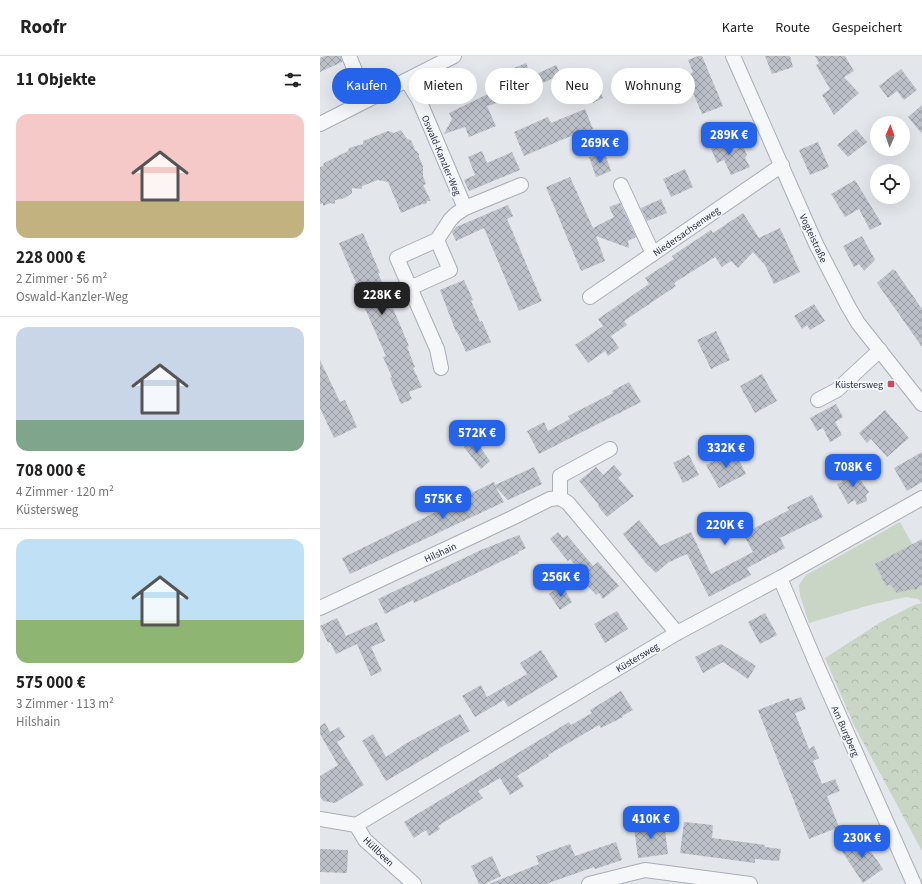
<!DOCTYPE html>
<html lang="de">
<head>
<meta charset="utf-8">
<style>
	:root { --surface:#fff; --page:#f6f6f6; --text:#222; --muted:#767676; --line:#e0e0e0; --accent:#2563eb }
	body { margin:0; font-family:"Source Sans 3",sans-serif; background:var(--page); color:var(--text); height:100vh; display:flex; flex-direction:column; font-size:15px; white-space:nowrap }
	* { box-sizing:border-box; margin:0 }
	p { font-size:13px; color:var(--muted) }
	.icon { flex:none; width:22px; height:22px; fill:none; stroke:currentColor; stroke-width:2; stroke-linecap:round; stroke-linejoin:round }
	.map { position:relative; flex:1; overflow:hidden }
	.panel { display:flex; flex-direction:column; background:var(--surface); width:320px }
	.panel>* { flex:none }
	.hud { position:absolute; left:12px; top:12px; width:380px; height:36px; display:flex; gap:8px }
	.needle { width:26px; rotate:2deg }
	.controls { position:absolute; left:550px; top:60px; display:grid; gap:8px }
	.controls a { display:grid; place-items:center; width:40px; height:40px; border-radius:50%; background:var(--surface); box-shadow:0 4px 16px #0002; font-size:20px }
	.price { position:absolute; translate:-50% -34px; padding:0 9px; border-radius:8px; background:var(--accent); color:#fff; font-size:13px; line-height:26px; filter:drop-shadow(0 1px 2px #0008) }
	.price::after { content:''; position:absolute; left:50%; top:24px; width:12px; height:9px; margin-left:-6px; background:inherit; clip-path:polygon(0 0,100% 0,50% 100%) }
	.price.on { background:#222; color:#fff }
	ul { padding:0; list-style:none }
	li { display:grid; align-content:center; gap:8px; height:212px; padding:0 16px }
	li+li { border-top:1px solid var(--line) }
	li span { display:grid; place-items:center; height:124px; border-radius:12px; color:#555 }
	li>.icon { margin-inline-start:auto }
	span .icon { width:72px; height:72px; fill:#fffc; stroke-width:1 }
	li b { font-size:17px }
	h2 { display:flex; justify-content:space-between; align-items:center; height:48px; padding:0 16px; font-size:17px }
	.tag { padding:0 14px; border-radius:18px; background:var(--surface); box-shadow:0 4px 16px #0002; font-size:14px; line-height:36px }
	.tag.on { background:var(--accent); color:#fff }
	header { display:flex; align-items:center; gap:24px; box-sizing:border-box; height:56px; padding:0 20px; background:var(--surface); border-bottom:1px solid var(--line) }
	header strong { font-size:19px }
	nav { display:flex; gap:22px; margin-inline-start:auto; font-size:14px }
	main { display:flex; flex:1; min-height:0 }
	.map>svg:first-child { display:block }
</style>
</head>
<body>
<header>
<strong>Roofr</strong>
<nav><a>Karte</a><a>Route</a><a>Gespeichert</a></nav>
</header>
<main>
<section class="panel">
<h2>11 Objekte<svg class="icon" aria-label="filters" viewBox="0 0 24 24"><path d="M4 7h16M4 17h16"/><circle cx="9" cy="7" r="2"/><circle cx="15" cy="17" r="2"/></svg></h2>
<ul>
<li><span style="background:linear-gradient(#f6c9c9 70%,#c2b280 0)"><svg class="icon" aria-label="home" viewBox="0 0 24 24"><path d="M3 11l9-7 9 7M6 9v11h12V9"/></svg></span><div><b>228 000 €</b><p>2 Zimmer · 56 m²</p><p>Oswald-Kanzler-Weg</p></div></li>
<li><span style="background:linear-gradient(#c9d6e8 75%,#7fa58c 0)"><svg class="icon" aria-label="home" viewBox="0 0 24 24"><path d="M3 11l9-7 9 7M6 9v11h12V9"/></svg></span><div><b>708 000 €</b><p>4 Zimmer · 120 m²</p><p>Küstersweg</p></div></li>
<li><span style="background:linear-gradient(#bfe0f5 65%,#8fb573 0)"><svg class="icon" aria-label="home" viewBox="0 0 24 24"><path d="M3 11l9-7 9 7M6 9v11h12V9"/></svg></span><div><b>575 000 €</b><p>3 Zimmer · 113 m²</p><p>Hilshain</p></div></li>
</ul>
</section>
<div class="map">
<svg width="602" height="828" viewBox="0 0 602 828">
	<defs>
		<pattern id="forest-crowns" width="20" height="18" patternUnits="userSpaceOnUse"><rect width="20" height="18" fill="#c9d5c5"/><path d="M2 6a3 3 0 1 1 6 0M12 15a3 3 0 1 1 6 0" fill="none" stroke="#adb7aa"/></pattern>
		<pattern id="building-cross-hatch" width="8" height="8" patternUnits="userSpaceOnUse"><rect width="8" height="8" fill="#bbc0c9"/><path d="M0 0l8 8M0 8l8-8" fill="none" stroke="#989da5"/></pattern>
	</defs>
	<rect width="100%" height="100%" fill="#e3e6eb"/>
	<path fill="url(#forest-crowns)" d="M602,547V795L535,671L505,602L561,566L594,549Z"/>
	<path fill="#c9d5c5" d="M580,466L602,506V547L598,543L586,541L550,549L489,567L480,539L479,529L486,519Z"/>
	<g fill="url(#building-cross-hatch)">
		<path d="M5,0H21L22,6L0,16V2Z"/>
		<path d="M378,0H382L403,50L382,58L366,20L373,16L368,4Z"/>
		<path d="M445,0H470L473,11L452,18Z"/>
		<path d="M495,0H525L534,15L524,21L539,37L514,59L502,39L510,33L496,9L499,7Z"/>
		<path d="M206,7L212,20L236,9L241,19L174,48L167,50L176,70L149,81L145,71L124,78L132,63L129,57L176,34L170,22Z"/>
		<path d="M581,13L597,34L584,44L577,35L568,42L559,30Z"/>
		<path d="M275,24L283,42L273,47L265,28Z"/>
		<path d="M602,49V78L588,61Z"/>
		<path d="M265,53L273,73L258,79V77L204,100L194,76L228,61L231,67Z"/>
		<path d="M536,73L547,86L528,101L517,89Z"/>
		<path d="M81,74L87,83L91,84L95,94L99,98V101L103,110V120L106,128L103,129L111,145H107L106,148H102L81,157L68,126L58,124L42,130V133L32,132V137L25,142L15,144V148L10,147L3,150V147L0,148V111L3,110L4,107L28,95L29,92L43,88V85L68,75L74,77Z"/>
		<path d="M401,79L408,94L412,92L413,95L423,90L427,99L425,102L430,111L411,119L404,104L397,107L388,85Z"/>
		<path d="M498,86L509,111L490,119L479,94Z"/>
		<path d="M162,95L167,107L192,96L200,114L149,135L144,124L155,119L148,101Z"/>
		<path d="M284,95L291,115L276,121L269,101Z"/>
		<path d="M365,113L373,131L351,141L343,123Z"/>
		<path d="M250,121L273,172L294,161L289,151L300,147L316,181L308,185L309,192L276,180L285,205L261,215L226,131Z"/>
		<path d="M535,124L562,168L550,174L539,153L525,161L511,138Z"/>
		<path d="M341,143L347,157L327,165L321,152Z"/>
		<path d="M188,149L193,160L187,163L222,245L199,255L164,172L136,185L132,176L136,171Z"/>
		<path d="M423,157L439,182L460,172L480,216L454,228L445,209L433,196L418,212L411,205L402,211L395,201L354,227L356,230L304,265L307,269L291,280L299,292L288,300L285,295L268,307L255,289L283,270L278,263L329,228L325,222L354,203L352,200L391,174L393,177Z"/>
		<path d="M43,177L60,217H58L89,290L87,291L95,311L93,312L102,331L89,336L92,343L81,348L70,322L72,321L63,301L66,300L34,228L36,227L19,187Z"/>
		<path d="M542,180L555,204L544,215L539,208L534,211L523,190Z"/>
		<path d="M573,213L574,215L575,214L602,253V291L557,227Z"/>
		<path d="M144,224L153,244L151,245L156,256L160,266L162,265L171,286L146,296L137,276H136L120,234Z"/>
		<path d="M494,248L505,265L490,274L487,269L482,273L474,260Z"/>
		<path d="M396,275L410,304L391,313L377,284Z"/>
		<path d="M0,304L20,346L25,344L37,371L14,382L0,352Z"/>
		<path d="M442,318L457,345L435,357L420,330Z"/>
		<path d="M309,326L321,346L219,398L207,375L224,366L228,375L250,363L248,360L293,337L292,335Z"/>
		<path d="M516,348L523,361L515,366L522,379L510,386L503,372L497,375L490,362Z"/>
		<path d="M565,354L589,382L567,401L551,383L547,387L539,377Z"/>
		<path d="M154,383L170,405L161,413L144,391Z"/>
		<path d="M414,394L426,418L399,432L386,409Z"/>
		<path d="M602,396V426L587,435L574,412Z"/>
		<path d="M369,399L379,419L363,427L353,407Z"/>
		<path d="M294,409L302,418L298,422L314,440L287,461L278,450L279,449L259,425L276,411L283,419Z"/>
		<path d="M214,411L222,428L188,444L175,430L184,446L30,518L22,502L120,454L119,453L174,426L175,429Z"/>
		<path d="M532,414L535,420L537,419L549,436L546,439L547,445L537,449L535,444L528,448L517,428L523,426L519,420Z"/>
		<path d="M492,439L503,461L460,482L465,492L427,512L431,519L389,541L367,498L349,506L336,517L329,510H328L303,478L319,464L340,490L371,476L391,518L433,496L423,478L469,454L467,451Z"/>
		<path d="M238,476L243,482L247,479L273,510L278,506L299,530L283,543L279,537L276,539L265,527L268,524L250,503L248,505L230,483Z"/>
		<path d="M199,479L206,492L198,496L199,497L94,547L93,544L65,558L58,543L161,494Z"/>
		<path d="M602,483V528L596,534L593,533L577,537L570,528L566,530L555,508Z"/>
		<path d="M242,529L252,546L240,554L229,538Z"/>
		<path d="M297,555L308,573L285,587L274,568Z"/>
		<path d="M445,557L457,579L440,588L428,566Z"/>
		<path d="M17,562L26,580L57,566L65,585L51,591L62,615L51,620L37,588L16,598L10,586L8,587L0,570Z"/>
		<path d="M401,588L436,610L428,623L403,606L383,617L375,601Z"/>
		<path d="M221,594L238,621L188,651L184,644L155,661L142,640L161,629L167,641L207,618L200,607Z"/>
		<path d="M301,635L313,654L302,660L303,661L281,672L279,669L228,699L229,700L197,720L204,730L190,739L180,722L158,735L163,742L118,770L120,773L109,780L106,774L94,782L84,766L249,666L251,669L272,657L270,654Z"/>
		<path d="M481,641L486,653L475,657L489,693L494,690L499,702L493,705L502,728L515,723L520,735L507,740L519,771L489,783L438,654L469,642L470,645Z"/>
		<path d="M140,658L150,675L118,693L119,694L66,725L42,685L53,678L66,701L85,688Z"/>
		<path d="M5,667L10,676L19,671L25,681L17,686L44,729L15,747L3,745L0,740V720L18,709L0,678V670Z"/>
		<path d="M364,766L393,769L392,782L445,789V791L461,793L459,805L435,803V807L360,797Z"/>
		<path d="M344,767L348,798L318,802L314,771Z"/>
		<path d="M541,781L563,813L543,827L521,794L525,792L523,789L532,783L534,786Z"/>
		<path d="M296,786L302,804L275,813L274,811L226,828H169L219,808L216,800L250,788L255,800Z"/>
		<path d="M0,793L28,794L27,817L0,816Z"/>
		<path d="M172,800L181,820L165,828H159L151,810Z"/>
	</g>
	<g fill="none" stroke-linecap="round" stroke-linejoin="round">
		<g stroke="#a8adb6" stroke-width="16">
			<g id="minor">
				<path d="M29,0L47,44"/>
				<path d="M413,0L496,188L528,250L538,267L602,348"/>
				<path d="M87,25L99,44L145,152"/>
				<path d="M0,68L134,0"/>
				<path d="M301,129L333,198"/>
				<path d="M90,232L130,214L117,184"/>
				<path d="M270,241L462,109"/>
				<path d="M121,312L117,293L77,202L117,184L130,164L136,158L145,152L201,129"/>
				<path d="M498,344L517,334L560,294"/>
				<path d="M240,442V420L290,393"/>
				<path d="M460,522L496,607L594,828"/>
				<path d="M0,552L194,461L230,443L240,442L248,447L357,577"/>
				<path d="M0,763L36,769L45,784L94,828"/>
				<path d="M36,769L357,577L460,522L602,442"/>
				<path d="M269,828L325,814L430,828"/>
			</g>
		</g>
		<use href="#minor" stroke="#f6f7f9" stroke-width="14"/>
	</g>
	<rect fill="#ce4b5e" stroke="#f3f5f8" stroke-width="1.5" x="567" y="324" width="8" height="8" rx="2"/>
	<g text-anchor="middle" stroke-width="4" stroke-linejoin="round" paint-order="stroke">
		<g font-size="10" fill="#2b3444" stroke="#f3f5f8">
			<text transform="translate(122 99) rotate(67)" y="4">Oswald-Kanzler-Weg</text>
			<text transform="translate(366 175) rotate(-35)" y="4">Niedersachsenweg</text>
			<text transform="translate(494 182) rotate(65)" y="4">Vogteistraße</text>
			<text transform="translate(120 496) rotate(-25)" y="4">Hilshain</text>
			<text transform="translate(317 601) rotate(-31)" y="4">Küstersweg</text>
			<text transform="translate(526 675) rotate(66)" y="4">Am Burgberg</text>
			<text transform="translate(59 795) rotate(44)" y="4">Hüllbeen</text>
		</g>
		<g font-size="10" fill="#2b3444" stroke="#f3f5f8" text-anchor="end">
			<text x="563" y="332">Küstersweg</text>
		</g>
	</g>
</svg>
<div class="controls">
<a><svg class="needle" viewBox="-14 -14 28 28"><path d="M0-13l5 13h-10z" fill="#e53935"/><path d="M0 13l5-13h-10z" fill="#767676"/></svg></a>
<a><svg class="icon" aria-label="locate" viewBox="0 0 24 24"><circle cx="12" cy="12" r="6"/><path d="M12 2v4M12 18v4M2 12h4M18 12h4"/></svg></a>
</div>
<b class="price" style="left:409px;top:100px">289K €</b>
<b class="price" style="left:280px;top:108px">269K €</b>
<b class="price on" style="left:62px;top:260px">228K €</b>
<b class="price" style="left:157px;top:398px">572K €</b>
<b class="price" style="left:406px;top:413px">332K €</b>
<b class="price" style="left:533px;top:432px">708K €</b>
<b class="price" style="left:123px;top:464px">575K €</b>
<b class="price" style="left:405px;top:490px">220K €</b>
<b class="price" style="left:241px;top:542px">256K €</b>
<b class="price" style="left:331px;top:784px">410K €</b>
<b class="price" style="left:542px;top:803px">230K €</b>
<div class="hud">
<a class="tag on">Kaufen</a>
<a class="tag">Mieten</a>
<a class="tag">Filter</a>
<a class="tag">Neu</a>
<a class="tag">Wohnung</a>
</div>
</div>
</main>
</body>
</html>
